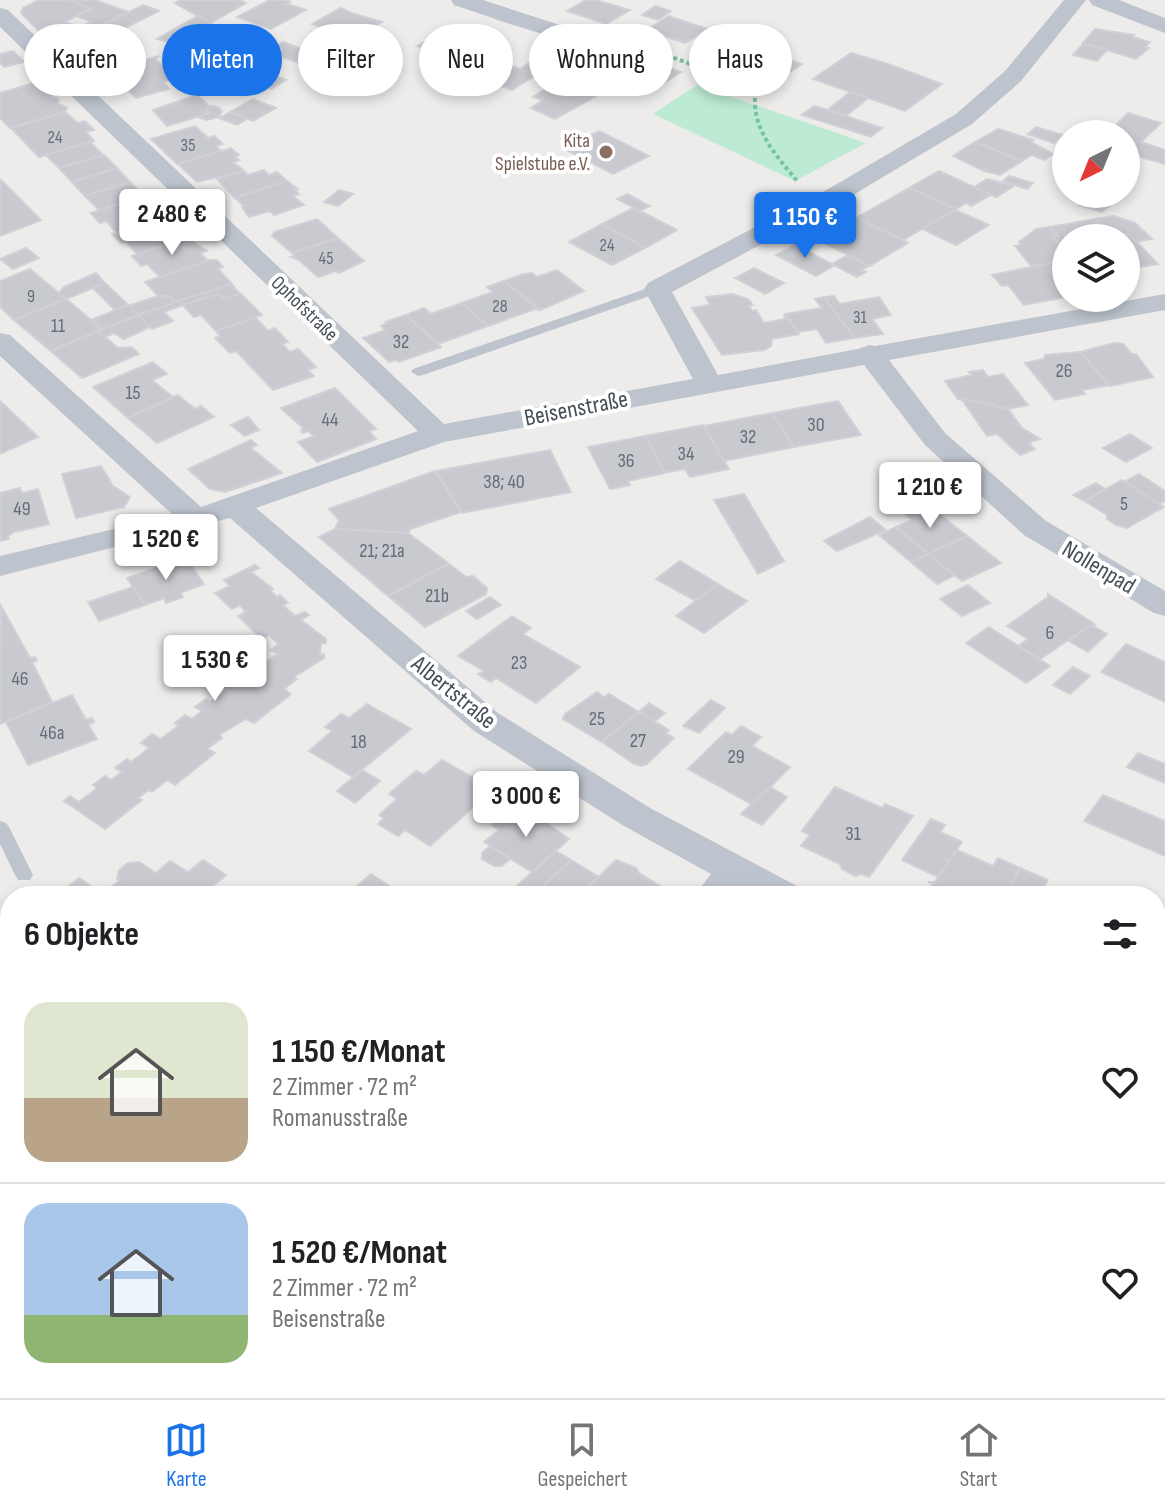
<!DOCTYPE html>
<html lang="de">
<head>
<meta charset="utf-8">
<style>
	:root { --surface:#fff; --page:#f2f2f2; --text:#202124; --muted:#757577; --line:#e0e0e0; --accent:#1a73e8 }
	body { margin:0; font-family:"Sofia Sans Condensed",sans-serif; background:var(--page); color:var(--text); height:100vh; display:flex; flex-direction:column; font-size:30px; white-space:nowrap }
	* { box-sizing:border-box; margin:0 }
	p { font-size:26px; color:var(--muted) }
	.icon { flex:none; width:44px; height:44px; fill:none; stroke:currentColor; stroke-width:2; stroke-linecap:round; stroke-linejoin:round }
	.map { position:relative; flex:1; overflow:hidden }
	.panel { position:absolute; left:0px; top:886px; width:1166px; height:512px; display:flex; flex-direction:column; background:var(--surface); border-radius:32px 32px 0 0; box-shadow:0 4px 12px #0003 }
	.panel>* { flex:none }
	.hud { position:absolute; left:24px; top:24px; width:1118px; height:72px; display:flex; gap:16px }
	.needle { width:52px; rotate:223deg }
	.controls { position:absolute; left:1052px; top:120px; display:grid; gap:16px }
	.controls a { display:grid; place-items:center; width:88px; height:88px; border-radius:50%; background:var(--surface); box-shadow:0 4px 12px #0003; font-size:40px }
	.price { position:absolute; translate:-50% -68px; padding:0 18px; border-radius:8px; background:#fff; color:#222; font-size:26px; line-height:52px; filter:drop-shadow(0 2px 4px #0008) }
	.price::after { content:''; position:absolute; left:50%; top:48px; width:24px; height:18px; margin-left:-12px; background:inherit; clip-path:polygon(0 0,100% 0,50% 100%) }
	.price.on { background:var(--accent); color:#fff }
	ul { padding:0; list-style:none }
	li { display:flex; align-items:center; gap:24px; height:200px; padding:0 24px }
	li+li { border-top:2px solid var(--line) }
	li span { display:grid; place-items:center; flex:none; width:224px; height:160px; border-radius:24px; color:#555 }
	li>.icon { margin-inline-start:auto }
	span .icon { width:96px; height:96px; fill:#fffc; stroke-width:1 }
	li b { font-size:34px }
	h2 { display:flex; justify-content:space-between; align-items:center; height:96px; padding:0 24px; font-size:34px }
	.chip { padding:0 28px; border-radius:36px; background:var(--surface); box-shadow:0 4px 12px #0003; font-size:28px; line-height:72px }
	.chip.on { background:var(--accent); color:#fff }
	.dock { display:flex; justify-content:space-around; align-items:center; height:112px; border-top:2px solid var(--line); background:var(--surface); font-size:22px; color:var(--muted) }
	.dock a { display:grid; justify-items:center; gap:4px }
	.dock .on { color:var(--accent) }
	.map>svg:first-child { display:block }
</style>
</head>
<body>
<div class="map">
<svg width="1165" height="1398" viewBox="0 0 1165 1398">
	<rect width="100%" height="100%" fill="#eeeceb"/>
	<path fill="#bcead2" d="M697,85L866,143L795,181L653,114Z"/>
	<g fill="#c9cad0" stroke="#d0d1d7" stroke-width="2">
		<path d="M39,0H69L92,9L62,23L38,30L21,13L23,8Z"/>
		<path d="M69,0H95L128,12L96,28L87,24L92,22L76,16L92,9Z"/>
		<path d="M181,0H240L246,3L210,23L175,3Z"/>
		<path d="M270,0H287L290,2L287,4L306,10L271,29L237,17Z"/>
		<path d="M586,0H595L630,10L606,24L567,11Z"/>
		<path d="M143,5L159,11L119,31L103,25Z"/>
		<path d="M655,6L671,11L658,20L642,15Z"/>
		<path d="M341,8L351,13L382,22L353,38L312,24Z"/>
		<path d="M198,16L211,23L174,44L157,39Z"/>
		<path d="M669,16L674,18L708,29L685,43L646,30Z"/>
		<path d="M65,22L82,28L52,43L38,30Z"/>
		<path d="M1095,29L1134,35L1132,37L1150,42L1145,47L1149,48L1136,59L1083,43Z"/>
		<path d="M122,33L130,40L124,42L137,54L92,66L72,46Z"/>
		<path d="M440,33L463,41L475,33L490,38L454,59L417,46Z"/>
		<path d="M725,39L802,64L784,76L707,50Z"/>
		<path d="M283,42L326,58L310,67L267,51Z"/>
		<path d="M1083,44L1106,49L1107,50L1097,61L1073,55Z"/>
		<path d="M619,46L638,53L624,62L605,55Z"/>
		<path d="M13,51L24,62L4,67L0,63V54Z"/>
		<path d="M483,53L494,57L478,67L467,63Z"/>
		<path d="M543,53L562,59L512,90L485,80L471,89L452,80L491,59L520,69Z"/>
		<path d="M851,53L888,64L942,84L905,111L813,79Z"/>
		<path d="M159,56L155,59L161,65L167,63L176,72L171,73L177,78L163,82L169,89L136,98L123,85L129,84L126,80L120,82L108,70Z"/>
		<path d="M639,58L681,72L661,85L647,80L638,86L602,73L617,64L625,67Z"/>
		<path d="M244,64L286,80L271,89L229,72Z"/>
		<path d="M41,81L54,94L50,97L57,98L59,101L56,103L67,108L65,112L10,128L0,118V93Z"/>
		<path d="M553,84L590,95L595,97L555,119L531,108L543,100L533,97Z"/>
		<path d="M850,92L868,98L846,116L827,110Z"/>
		<path d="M197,95L211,108L206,109L210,113L167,126L153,110Z"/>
		<path d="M253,99L276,108L253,121L230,112Z"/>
		<path d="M210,106L218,107L222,111L219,117L207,120L197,117L210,113L206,109Z"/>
		<path d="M814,106L827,110L882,128L871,137L802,115Z"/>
		<path d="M65,112L78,123L85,121L94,130L86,132L94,141L39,157L11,128Z"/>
		<path d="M230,112L247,119L237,125L219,118Z"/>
		<path d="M1128,113L1161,123L1141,142L1165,150V164L1126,153V134H1116L1121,129L1114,127Z"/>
		<path d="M195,126L208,138L214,136L223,144L216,146L221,151L177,164L151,139Z"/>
		<path d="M1036,127L1062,135L1054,143L1028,134Z"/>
		<path d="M998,129L1034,140L1031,142L1053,154L1044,160L1032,155L1022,161L975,142Z"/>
		<path d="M599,131L649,156L613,174L563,148Z"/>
		<path d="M90,142L103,155L59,168L46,155Z"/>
		<path d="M975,142L1022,161L1000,175L984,171L953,156Z"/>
		<path d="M231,148L239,155L235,156L239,160L233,162L244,171L197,182L178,164Z"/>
		<path d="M104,155L117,168L72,182L59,168Z"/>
		<path d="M117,168L130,182L85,196L72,182Z"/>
		<path d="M264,170L269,175L277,172L287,181L235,198L217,179L244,171L248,175Z"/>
		<path d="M939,171L974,187L991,195L971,206L966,203L956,209L909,188Z"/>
		<path d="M1009,176L1033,183L1027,189L1003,181Z"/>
		<path d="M0,179L41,220L0,236Z"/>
		<path d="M987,179L1014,186L996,197L974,187Z"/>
		<path d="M287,181L298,189L295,190L299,194L293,196L304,205L274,215L270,211L249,217L242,207L244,206L235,198Z"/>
		<path d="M130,182L144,196L99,210L85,196Z"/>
		<path d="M909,188L956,209L903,240L856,218Z"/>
		<path d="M339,190L353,194L338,206L324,202Z"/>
		<path d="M627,194L650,206L640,211L617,199Z"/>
		<path d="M1090,195H1091L1113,202L1108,207L1085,200Z"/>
		<path d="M144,196L157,208H163L169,214L117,233L106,221L100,223L91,213Z"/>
		<path d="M1084,200H1085L1107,207L1102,212L1079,205Z"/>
		<path d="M633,208L648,215L677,230L645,248L602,224Z"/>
		<path d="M955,210L989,225L956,245L922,229Z"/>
		<path d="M1114,216L1135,223L1152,239L1136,242L1129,234L1112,237L1095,219Z"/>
		<path d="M165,217L177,230L184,229L190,235L138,255L126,242L121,243L112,234Z"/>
		<path d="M856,218L903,240L908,243L869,266L817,239L842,228Z"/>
		<path d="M317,219L338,238L292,253L272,236L274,232Z"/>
		<path d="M1095,219L1112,237L1129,234L1158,264L1126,269V238H1066V252L1052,236H1058L1050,227Z"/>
		<path d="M602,224L645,248L612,265L569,242Z"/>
		<path d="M1050,227L1058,236H1052L1066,252V262L1031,266L1015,246L1021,245L1019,242L1036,229Z"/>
		<path d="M187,238L207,251L200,253L208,261L160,277L147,264L141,266L132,256Z"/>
		<path d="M338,238L364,261L339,273L336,271L318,277L299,260L291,257L295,256L292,253Z"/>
		<path d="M795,245L832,264L835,265L816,276L776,255Z"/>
		<path d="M26,248L39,258L13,269L0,259Z"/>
		<path d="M848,255L869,266L861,270L866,272L857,277L832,264Z"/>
		<path d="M210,260H217L223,267L218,269L232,284L176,303L169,296H158L145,282Z"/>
		<path d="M1056,262H1066V297L1024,305L1008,285L1002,286L992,275Z"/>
		<path d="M754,268L784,283L765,294L735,278Z"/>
		<path d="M30,269L66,299L14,320L0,307V281Z"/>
		<path d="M557,270L584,291L540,310L504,281L523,274L532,273L537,277Z"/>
		<path d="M96,273L105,283L66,299L59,293L64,287Z"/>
		<path d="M504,281L540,310L535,309L488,326L462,303L493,292L487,287Z"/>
		<path d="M105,283L128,305L115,310L93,288Z"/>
		<path d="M231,284L240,294L223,299L218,294L183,305L179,301Z"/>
		<path d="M218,294L223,299L241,294L262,315L216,331L201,315L194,317L183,305Z"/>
		<path d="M732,294L748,299L753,305L749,306L752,311L756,310L764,323L785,319L784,314L799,334L772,339L771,346L764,350L722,355L692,308L710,305L706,297Z"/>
		<path d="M161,295L163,298L169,296L176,303L138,315L128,306Z"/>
		<path d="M834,296L840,304L879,297L891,315L872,319L883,334L855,338L824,297Z"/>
		<path d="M824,297L855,338L826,343L817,329L798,332L785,314L822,308L815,299Z"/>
		<path d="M66,299L102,329L51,351L14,320Z"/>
		<path d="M179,301L183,305L164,312L173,321L152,329L138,315Z"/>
		<path d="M462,303L488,326L438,344L406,315L424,308L431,314Z"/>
		<path d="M128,305L138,315L102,329L91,320Z"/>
		<path d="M138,315L150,327L124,339L114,333L105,337L98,331Z"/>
		<path d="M406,315L441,347L399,362L396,360L389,362L363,338L385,330L381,326L388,323L386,322Z"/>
		<path d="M256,318L268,331L275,328L288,342L282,344L290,352L298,349L316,367L308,370L314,376L273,390L236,351L230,353L215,338L220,336L216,331Z"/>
		<path d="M98,331L118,348L131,347L139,354L82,378L51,351Z"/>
		<path d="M1114,343L1123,344L1132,354H1136L1153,377L1110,386L1080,352Z"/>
		<path d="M1080,352L1109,385L1082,390L1085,394L1055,400L1025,363L1044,359L1045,355Z"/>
		<path d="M153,362L167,374L152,380L173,397L128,418L93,387Z"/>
		<path d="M983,370L988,377L1003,374L1028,405L1008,409L958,399L945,381L972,375L969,372Z"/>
		<path d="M335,388L376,429L369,431L376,439L317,462L298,442L314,436L308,431L303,433L301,430L304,429L281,408Z"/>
		<path d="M178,395L195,409L201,406L214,417L157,443L128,418Z"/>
		<path d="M961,398L1008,409L1022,428L1040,439L1028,443L1035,449L1020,455L997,434L987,436Z"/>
		<path d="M0,401L38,437L0,454Z"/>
		<path d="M838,401L861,435L794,447L772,413Z"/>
		<path d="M772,413L794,447L724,461L704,426Z"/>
		<path d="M248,417L259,430L245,436L231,425Z"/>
		<path d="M703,425L729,469L690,477L685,469L664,473L645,436Z"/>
		<path d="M1130,434L1152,448L1126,462L1103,448Z"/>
		<path d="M645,436L665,473L628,481L630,485L610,489L588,447Z"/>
		<path d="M251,440L257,445L251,448L282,473L225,492L210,489L188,469Z"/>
		<path d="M550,450L571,492L462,513L436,471Z"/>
		<path d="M101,466L113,486L130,497L124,507L76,518L62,474Z"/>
		<path d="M435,471L461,512L410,529L408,533L335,529L339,520L329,509Z"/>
		<path d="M1139,474L1165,491V501L1159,504L1124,482Z"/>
		<path d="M1122,480L1159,504L1164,507L1127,528L1116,525L1107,519V515L1085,501Z"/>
		<path d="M1096,483L1105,489L1085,501L1089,503L1073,495Z"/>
		<path d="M20,488L22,493L38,489L49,524L14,532L8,536L9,539L0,541V493Z"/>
		<path d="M744,494L784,561L758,574L714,500Z"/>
		<path d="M919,507L927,514L934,510L967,536L928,554L896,527L912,520L905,514Z"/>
		<path d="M870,517L886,530L837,551L824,541Z"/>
		<path d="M896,527L928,554L911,562L879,535Z"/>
		<path d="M335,529L408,533L448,563L388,596L319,537Z"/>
		<path d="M967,536L1001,563L962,581L928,554Z"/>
		<path d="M928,554L955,575L937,584L911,562Z"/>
		<path d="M186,558L204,584L180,593L183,597L166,603L164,598L145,605L127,578Z"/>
		<path d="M680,561L718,584L696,601L656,579Z"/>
		<path d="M449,564L466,577L473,576L487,588L486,594L425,627L388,596Z"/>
		<path d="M255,565L259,568L251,572L273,589L270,590L277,597L280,595L288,603L283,605L295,616L305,612L309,615L301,620L326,639V643H321L320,655L324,654V658L294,677L297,679L284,689L291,694L254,723L246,719L219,735L222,738L207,749L215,753L175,785L167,780L152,792L149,790L138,798L142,800L105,829L64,801L70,796L79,802L97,788L93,785L105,776L111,780L122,772L115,768L127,759L131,762L149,748L141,743L152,734L161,739L178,726L175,723L185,715L192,719L202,711L195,707L206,699L210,702L227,689L219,684L230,675L238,681L255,668L250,665L261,658L268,661L277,654L271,650L278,644L269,635L262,639L238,616L246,612L240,605L232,609L215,593L230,586L224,580Z"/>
		<path d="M718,584L747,601L704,633L676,616Z"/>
		<path d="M968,585L990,603L962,616L940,599Z"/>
		<path d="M133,587L145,605L99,621L88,602Z"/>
		<path d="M1048,594L1096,625L1092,624L1040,659L1018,646L1028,639L1007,626L1048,597Z"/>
		<path d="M490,597L501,605L477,619L466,611Z"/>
		<path d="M1,606L30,658L35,657L37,660L32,662L52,702L0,724Z"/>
		<path d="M512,616L531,628L523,634L580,667L536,703L496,678L491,682L478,674L484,671L458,656Z"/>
		<path d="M1091,625L1107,634L1088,652L1069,641Z"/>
		<path d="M989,627L1018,646L1050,666L1026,683L966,643Z"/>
		<path d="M1126,644L1165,662V702L1101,672Z"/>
		<path d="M1073,667L1090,676L1070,694L1053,685Z"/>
		<path d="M597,692L604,697L609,694L639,712L602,742L563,719L565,714Z"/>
		<path d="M72,695L86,720L92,718L94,722L88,724L97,739L28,765L6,722Z"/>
		<path d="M711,700L725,708L699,733L683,726Z"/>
		<path d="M649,703L665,713L655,721L639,712Z"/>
		<path d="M367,704L411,729L353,777L309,751L332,731L325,727L341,714L349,718Z"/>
		<path d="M639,712L669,730L665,733L674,738L647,764L641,766L634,764L602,742Z"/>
		<path d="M741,726L761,737L752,746L790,767L753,805L688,769L726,732L732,735Z"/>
		<path d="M1138,753L1165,764V783L1127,767Z"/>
		<path d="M442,760L493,789L430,846L405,830L398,836L378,824L384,818L379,815L397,799L389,794L416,771L424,775Z"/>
		<path d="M362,770L380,781L355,803L337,791Z"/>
		<path d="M770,787L787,797L762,825L741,814Z"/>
		<path d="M835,787L882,808L885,804L913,816L869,877L861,874L855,876L842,869L840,864L801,846L810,835L802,831Z"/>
		<path d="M1103,795L1165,821V856L1084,821Z"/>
		<path d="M524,807L569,839L532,872L484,842L499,830L492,825L503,816L510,820Z"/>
		<path d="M931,819L945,825L940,832L962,842L950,859H944L949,861L938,877L902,860Z"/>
		<path d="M490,846L510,859L502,866H494L482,859V853Z"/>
		<path d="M957,850L993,866L998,858L1020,868L1016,875L1019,877L1006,896H938L929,889L933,884L928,882H935L949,861L944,859H950Z"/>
		<path d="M556,851L571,860L532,896H522L512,890Z"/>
		<path d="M203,860L226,875L201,896L102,894L120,880L117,879L119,870L128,863L139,862L156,873L170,861L188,872Z"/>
		<path d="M571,860L599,877L579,896H569L563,892L556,896L542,887Z"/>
		<path d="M616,860L636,868L639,873L667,890L661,896H579Z"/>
		<path d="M1020,868L1048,880L1038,896L1008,893Z"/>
		<path d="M371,874L403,895L345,896Z"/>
		<path d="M79,878L103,894L104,896H72L64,890Z"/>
		<path d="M1165,956V1014L1156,1010V971Z"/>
		<path d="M6,986L8,1006L2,1008L6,1050L0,1051V987Z"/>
		<path d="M10,1185V1204L0,1206V1187Z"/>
		<path d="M155,1388H191L202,1398H144Z"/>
		<path d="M642,1388H696L689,1398H657Z"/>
		<path d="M696,1388H766L760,1398H689Z"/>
		<path d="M766,1388H813L821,1392L817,1398H760Z"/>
		<path d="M948,1388H1011L1029,1398H955L946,1393Z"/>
	</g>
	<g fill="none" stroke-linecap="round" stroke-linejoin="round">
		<path stroke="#77c4a5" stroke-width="4" stroke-dasharray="4 3" stroke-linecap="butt" d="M647,48L756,88C749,127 775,154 798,182"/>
		<g fill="#bdc4cd" fill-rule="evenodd">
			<path d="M657,285L661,286V292L423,375L418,376L411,372L413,369Z"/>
			<path d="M0,821L6,823L9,827L33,875L30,880H18L15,875L0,844Z"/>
		</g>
		<g fill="#bdc4cd" fill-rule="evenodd">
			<path d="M451,0H483L572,29L619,31L630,38C609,64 484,14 454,5Z"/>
			<path d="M1064,0H1086L1021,81L972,124L848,198L672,292L718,375L858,349L869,345L875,346L1165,294V310L889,360L945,433L1046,521L1165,591V616L1154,613L1024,535L925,445L864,365L444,442L256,508L498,713L650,808L797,886L803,896H752L741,890L735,896H694L711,874L624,826L474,731L230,518L0,576V556L173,515L0,356V333L10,335L201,507L418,431L0,27V8L8,10L444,424L693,379L644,289L648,283L830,188L956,114L1005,71Z"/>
			<path d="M1089,0H1119L1165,18V33L1092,5Z"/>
			<path d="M1156,1060L1165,1063V1099L1156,1096Z"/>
			<path d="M10,1061V1095L0,1098V1064Z"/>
			<path d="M1165,1357V1398H1133L1137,1388H1156V1361Z"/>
		</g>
	</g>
	<circle fill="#8d6e63" stroke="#fff" stroke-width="3" cx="606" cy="152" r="8"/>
	<g text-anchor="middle" stroke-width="8" stroke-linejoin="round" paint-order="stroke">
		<g font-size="18" fill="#666c75">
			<text x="55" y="143">24</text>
			<text x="188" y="151">35</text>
			<text x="607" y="251">24</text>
			<text x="326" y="264">45</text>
			<text x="31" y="302">9</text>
			<text x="500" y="312">28</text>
			<text x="860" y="323">31</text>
		</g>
		<g font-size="20" fill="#785e54" stroke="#fff" text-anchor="end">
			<text x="590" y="147">Kita<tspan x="590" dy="23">Spielstube e.V.</tspan></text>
		</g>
		<g font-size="20" fill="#454d57" stroke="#fff">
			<text transform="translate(305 308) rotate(44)" y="7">Ophofstraße</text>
		</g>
		<g font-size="20" fill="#666c75">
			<text x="58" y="332">11</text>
			<text x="401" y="348">32</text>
			<text x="1064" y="377">26</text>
			<text x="133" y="399">15</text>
			<text x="330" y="426">44</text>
			<text x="816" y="431">30</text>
			<text x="748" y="443">32</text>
			<text x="686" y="460">34</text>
			<text x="626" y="467">36</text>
			<text x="504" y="488">38; 40</text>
			<text x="1124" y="510">5</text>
			<text x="22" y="515">49</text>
			<text x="382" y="557">21; 21a</text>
			<text x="437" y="602">21b</text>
			<text x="1050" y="639">6</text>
			<text x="519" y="669">23</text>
			<text x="20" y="685">46</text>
			<text x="597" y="725">25</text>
			<text x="52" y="739">46a</text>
			<text x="638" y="747">27</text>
			<text x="359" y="748">18</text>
			<text x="736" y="763">29</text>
			<text x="853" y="840">31</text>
		</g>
		<g font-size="24" fill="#454d57" stroke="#fff">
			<text transform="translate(576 408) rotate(-11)" y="8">Beisenstraße</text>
			<text transform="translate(1099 567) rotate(31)" y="8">Nollenpad</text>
			<text transform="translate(454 692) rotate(39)" y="8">Albertstraße</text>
		</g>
	</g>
</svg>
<div class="controls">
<a><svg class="needle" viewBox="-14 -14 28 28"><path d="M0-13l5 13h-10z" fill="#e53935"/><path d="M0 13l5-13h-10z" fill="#757577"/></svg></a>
<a><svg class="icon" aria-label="layers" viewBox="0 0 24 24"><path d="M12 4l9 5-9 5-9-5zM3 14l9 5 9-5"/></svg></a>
</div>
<b class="price" style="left:172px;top:257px">2 480 €</b>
<b class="price on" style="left:805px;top:260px">1 150 €</b>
<b class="price" style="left:930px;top:530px">1 210 €</b>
<b class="price" style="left:166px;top:582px">1 520 €</b>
<b class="price" style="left:215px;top:703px">1 530 €</b>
<b class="price" style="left:526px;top:839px">3 000 €</b>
<div class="hud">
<a class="chip">Kaufen</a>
<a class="chip on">Mieten</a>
<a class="chip">Filter</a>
<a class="chip">Neu</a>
<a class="chip">Wohnung</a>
<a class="chip">Haus</a>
</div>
<section class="panel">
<h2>6 Objekte<svg class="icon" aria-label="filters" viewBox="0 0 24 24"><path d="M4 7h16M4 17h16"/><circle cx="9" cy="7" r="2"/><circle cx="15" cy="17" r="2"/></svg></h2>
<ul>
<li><span style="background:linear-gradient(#dfe7d0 60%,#b9a48a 0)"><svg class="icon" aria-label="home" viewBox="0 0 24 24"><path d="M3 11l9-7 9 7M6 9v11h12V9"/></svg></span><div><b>1 150 €/Monat</b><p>2 Zimmer · 72 m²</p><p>Romanusstraße</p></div><svg class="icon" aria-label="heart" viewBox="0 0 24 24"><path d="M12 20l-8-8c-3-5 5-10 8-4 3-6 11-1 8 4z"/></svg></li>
<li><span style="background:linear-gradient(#a9c7e8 70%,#8fb573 0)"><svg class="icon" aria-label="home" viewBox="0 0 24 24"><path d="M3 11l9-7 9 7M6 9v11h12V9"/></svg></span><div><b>1 520 €/Monat</b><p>2 Zimmer · 72 m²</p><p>Beisenstraße</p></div><svg class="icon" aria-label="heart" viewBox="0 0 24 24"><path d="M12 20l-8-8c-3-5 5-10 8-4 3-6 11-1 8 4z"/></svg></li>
</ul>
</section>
</div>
<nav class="dock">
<a class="on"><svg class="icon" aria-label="map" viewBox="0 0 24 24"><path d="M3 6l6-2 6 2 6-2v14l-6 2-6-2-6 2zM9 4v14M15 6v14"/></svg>Karte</a>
<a><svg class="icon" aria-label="saved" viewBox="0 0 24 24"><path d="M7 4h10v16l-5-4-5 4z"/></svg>Gespeichert</a>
<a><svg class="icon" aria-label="home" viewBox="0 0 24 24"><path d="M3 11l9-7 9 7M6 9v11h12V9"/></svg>Start</a>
</nav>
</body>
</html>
